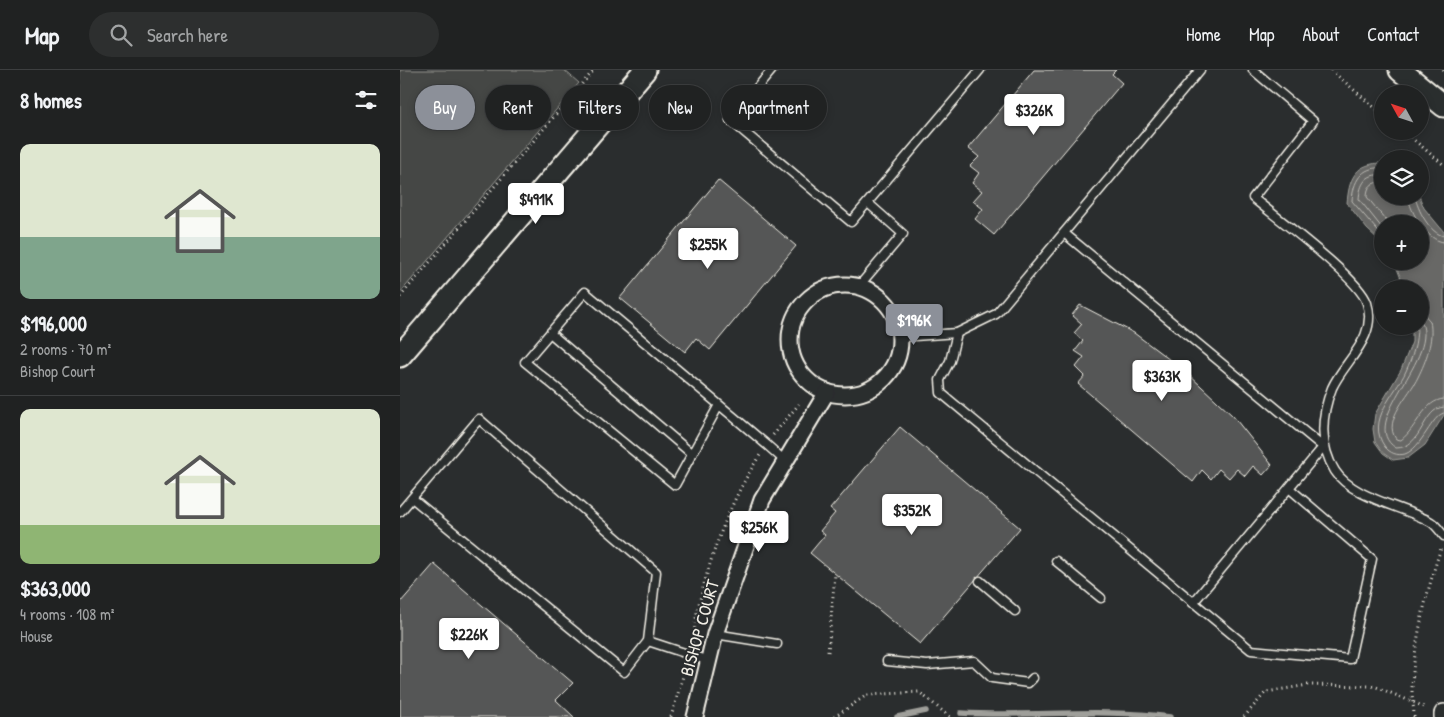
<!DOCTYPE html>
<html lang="en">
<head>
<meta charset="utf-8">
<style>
	:root { --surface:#202222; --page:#2d2f2f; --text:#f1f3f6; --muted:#a2a4a5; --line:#3d3f40; --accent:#8c9099 }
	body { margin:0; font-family:"Patrick Hand",sans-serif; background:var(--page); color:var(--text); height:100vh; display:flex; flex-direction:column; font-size:19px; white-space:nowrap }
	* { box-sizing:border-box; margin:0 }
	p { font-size:16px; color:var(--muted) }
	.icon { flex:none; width:28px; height:28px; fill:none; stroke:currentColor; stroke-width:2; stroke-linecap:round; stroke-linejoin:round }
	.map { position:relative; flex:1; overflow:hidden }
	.sheet { display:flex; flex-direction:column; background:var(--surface); width:400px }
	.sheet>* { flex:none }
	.banner { position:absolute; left:15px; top:15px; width:475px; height:45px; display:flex; gap:10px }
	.needle { width:32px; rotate:310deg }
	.controls { position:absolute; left:974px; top:15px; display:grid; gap:10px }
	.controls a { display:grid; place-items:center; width:55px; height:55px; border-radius:50%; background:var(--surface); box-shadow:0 2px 8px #0003,0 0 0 1px var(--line); font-size:25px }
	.price { position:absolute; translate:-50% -42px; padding:0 11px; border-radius:5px; background:#fff; color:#222; font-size:16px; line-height:32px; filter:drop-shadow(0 1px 2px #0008) }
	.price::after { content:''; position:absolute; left:50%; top:30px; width:15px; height:11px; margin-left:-8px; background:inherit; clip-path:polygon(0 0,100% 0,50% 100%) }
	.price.selected { background:var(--accent); color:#fff }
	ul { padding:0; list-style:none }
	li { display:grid; align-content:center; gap:10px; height:265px; padding:0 20px }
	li+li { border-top:1px solid var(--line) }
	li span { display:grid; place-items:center; height:155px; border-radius:10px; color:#555 }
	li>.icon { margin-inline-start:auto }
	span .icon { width:90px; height:90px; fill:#fffc; stroke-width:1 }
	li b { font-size:21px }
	h2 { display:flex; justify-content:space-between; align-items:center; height:60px; padding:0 20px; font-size:21px }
	.pill { padding:0 18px; border-radius:22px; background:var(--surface); box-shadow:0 2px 8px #0003,0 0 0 1px var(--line); font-size:18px; line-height:45px }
	.pill.selected { background:var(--accent); color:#fff }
	header { display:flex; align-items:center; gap:30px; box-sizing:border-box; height:70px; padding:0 25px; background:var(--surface); border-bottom:1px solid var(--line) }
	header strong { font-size:24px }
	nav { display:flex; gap:28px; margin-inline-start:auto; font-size:18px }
	.search { width:350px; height:45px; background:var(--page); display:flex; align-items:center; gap:12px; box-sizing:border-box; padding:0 18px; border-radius:28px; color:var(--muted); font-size:19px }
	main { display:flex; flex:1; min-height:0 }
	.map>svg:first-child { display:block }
</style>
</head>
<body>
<header>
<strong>Map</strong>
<div class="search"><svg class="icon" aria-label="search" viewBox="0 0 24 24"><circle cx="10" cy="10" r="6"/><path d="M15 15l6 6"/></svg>Search here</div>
<nav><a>Home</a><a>Map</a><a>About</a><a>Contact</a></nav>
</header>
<main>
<section class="sheet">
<h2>8 homes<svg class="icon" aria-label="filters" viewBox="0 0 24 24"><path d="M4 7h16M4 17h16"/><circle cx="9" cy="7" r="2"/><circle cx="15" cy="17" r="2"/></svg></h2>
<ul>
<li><span style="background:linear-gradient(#dfe7d0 60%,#7fa58c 0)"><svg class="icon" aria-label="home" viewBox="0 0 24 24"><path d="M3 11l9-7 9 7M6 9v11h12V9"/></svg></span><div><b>$196,000</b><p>2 rooms · 70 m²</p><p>Bishop Court</p></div></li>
<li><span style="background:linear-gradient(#dfe7d0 75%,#8fb573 0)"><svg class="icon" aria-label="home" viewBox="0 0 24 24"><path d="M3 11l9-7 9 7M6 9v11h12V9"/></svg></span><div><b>$363,000</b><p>4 rooms · 108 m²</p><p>House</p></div></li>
</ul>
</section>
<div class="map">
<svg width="1044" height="647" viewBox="0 0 1044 647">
	<rect width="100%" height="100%" fill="#2a2d2e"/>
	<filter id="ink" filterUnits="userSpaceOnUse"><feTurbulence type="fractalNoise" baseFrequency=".02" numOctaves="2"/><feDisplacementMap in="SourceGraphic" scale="10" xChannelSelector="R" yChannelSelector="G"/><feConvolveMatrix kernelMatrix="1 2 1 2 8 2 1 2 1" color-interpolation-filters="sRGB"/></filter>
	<g filter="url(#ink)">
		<path fill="#444645" stroke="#9c9c96" d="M0,0H164L179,13L0,223Z"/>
		<path fill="#676866" stroke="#9f9f9a" d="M979,93L982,94V126H1019L1024,138L1044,162V345L1025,375L1008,388L993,390L983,383L975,372L973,359L975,344L1001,300L1012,272V256H1020V219H1005L994,191H1020V154H982V173L967,159L947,133C949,110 954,95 979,93Z"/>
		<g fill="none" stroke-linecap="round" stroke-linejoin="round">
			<g stroke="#bcbab4" stroke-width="1">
				<path d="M982,98C961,96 953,112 952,131L982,166"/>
				<path d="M982,105C966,103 960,114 959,129L982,158"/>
				<path d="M982,112C972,112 967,116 967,127L989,154"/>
				<path d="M1008,126C1010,142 1027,171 1044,172"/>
				<path d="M1015,126C1017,139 1030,164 1044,166"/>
				<path d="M1020,240L1030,251C1034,270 1026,291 1018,307C1010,325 982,350 996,369L1001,370C1017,358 1024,330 1044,329"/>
				<path d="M1020,249C1044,286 955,352 996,378C1023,378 1022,338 1044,337"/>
				<path d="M1017,256C1017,272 1013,286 1006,301C996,324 965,350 985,377C990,383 997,386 1005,384C1022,378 1032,345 1044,343"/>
			</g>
			<g stroke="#9f9f9a" stroke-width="5.5">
				<path d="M561,643C630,647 701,638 770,647"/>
				<path d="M497,647L526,641"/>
			</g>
		</g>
		<g fill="#555756" stroke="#f4f1e8">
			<path d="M634,0H716L712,4L722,13L594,165L575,149L583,139L573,131L582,121L572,113L579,103L570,96L579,87L568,78Z"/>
			<path d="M318,110L396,176L310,280L296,268L285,282L220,228Z"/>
			<path d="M680,235L734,263L786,302L833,346L872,395L863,405L853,396L845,406L837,399L829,408L819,399L811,409L802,400L793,412L678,314L685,306L676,297L684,287L675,281L683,271L674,263L682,254L672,245Z"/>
			<path d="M500,357L620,458L520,574L410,483L425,465L420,461L435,443L430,439Z"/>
			<path d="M34,494L173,613L156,630L174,647H0V533Z"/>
		</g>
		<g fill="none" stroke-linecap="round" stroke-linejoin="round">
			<g stroke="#f4f1e8" stroke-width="11">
				<g id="service">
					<path d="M372,0L330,50L451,152L580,0"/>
					<path d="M853,0L913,51L853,128C877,148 959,208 967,233C978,268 944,291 932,318C921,345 919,376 935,401C952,428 1005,437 1031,452C1036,455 1040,461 1044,466"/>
					<path d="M664,163L923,377L793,533"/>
					<path d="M458,217L503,164L468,133"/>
					<path d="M150,263L292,384"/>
					<path d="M557,263L550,291L540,310L541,323L851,580L950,589L972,489L889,418"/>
					<path d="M500,267L557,263L596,244L800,0"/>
					<path d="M319,335L275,415L125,292L185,222L367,375L386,392"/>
					<path d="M0,442L79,349L256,502L248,571L224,602L12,428"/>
					<path d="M656,491L701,528"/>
					<path d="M580,511L615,541"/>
					<path d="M315,564L377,574"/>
					<path d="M248,571L309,591"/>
					<path d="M487,591L527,595L574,591L592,608L628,613L633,608"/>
				</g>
			</g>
			<g stroke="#f4f1e8" stroke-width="19">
				<g id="minor">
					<circle cx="445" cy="270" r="55"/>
					<path d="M295,647L315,564L362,430L427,322"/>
				</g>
			</g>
			<g stroke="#f4f1e8" stroke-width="22">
				<path id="tertiary" d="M1044,647V644"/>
			</g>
			<g stroke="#f4f1e8" stroke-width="25">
				<g id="secondary">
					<path d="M1000,0L1044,36"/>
					<path d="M0,286L245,0"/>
				</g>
			</g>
			<g stroke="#f4f1e8" stroke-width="3" stroke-dasharray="1 4" stroke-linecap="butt">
				<path d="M931,0L982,44"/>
				<path d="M1043,0L1044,1"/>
				<path d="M1003,61L1044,95"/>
				<path d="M0,227L194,0"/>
				<path d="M373,365L399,334"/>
				<path d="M292,573C295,561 295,550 298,538C311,483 329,433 360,385"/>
				<path d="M428,582L435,504"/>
				<path d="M271,647L286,596"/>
				<path d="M434,647L467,625L519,622L550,647"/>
				<path d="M844,647L866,622L908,615L974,616L1027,638"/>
				<path d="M1014,647C1014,638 1012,629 1012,620C1013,576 1027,520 1041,478"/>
			</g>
			<use href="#service" stroke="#2a2d2e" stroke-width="8"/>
			<use href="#minor" stroke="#2a2d2e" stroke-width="15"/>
			<use href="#tertiary" stroke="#2a2d2e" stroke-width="19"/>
			<use href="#secondary" stroke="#2a2d2e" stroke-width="21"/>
		</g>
	</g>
	<g text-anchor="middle" stroke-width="4" stroke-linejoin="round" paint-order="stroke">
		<g font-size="18" fill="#f4f1e8" stroke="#2a2d2e">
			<text transform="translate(300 558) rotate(-74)" y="6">BISHOP COURT</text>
		</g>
	</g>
</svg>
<div class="controls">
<a><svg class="needle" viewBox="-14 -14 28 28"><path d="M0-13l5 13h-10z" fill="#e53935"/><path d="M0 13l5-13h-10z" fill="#a2a4a5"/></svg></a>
<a><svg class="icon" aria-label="layers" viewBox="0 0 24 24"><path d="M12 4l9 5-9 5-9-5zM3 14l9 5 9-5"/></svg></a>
<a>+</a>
<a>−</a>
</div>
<b class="price" style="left:634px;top:66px">$326K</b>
<b class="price" style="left:136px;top:155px">$491K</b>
<b class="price" style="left:308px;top:200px">$255K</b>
<b class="price selected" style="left:514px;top:276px">$196K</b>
<b class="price" style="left:762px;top:332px">$363K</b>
<b class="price" style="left:512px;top:466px">$352K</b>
<b class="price" style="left:359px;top:483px">$256K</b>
<b class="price" style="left:69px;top:590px">$226K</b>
<div class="banner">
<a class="pill selected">Buy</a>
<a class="pill">Rent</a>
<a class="pill">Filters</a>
<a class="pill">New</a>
<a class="pill">Apartment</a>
</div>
</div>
</main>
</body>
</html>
